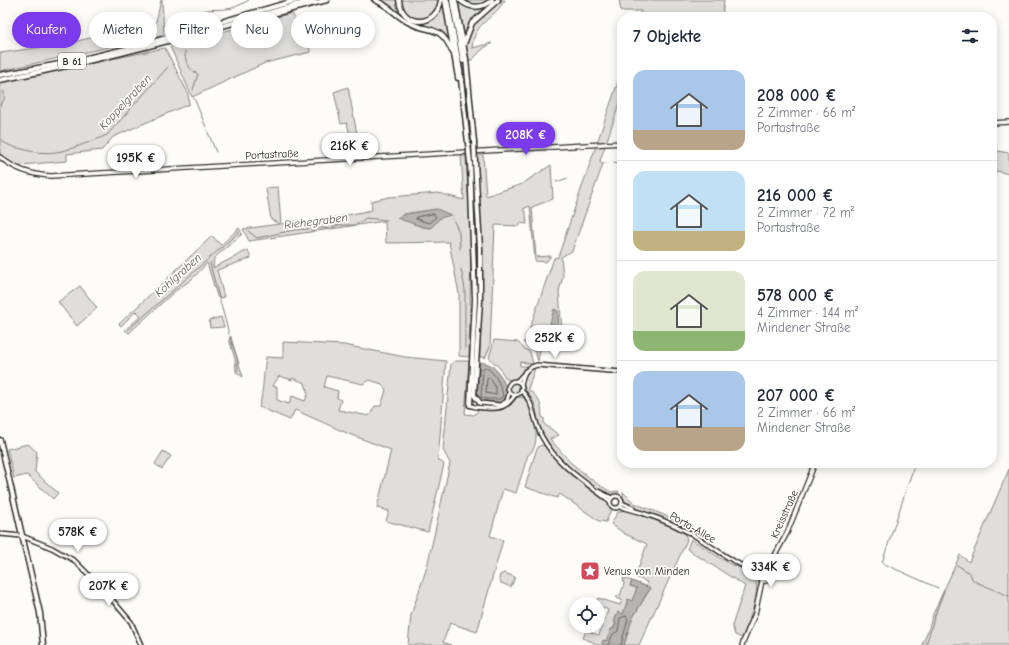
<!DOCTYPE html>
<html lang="de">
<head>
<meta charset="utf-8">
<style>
	:root { --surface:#fff; --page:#f2f2f3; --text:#1f2937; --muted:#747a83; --line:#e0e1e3; --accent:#7c3aed }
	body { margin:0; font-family:"Comic Neue",sans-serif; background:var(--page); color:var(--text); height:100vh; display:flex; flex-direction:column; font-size:15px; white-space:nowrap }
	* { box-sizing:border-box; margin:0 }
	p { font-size:13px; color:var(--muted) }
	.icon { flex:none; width:22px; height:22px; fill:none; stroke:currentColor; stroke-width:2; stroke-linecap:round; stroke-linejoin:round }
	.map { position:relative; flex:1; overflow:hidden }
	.details { position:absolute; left:617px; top:12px; width:380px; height:456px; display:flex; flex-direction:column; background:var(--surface); border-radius:16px; box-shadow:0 2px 10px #0003 }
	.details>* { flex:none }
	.top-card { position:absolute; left:12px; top:12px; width:380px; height:36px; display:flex; gap:8px }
	.buttons { position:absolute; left:569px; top:597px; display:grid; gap:8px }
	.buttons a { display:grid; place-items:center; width:36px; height:36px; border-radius:50%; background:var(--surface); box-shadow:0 2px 10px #0003; font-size:20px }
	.price { position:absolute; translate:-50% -34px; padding:0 9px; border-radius:14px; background:#fff; color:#222; font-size:13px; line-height:26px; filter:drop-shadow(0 1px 2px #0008) }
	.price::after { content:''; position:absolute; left:50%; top:24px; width:12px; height:9px; margin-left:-6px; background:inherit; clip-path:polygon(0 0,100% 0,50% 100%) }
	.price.active { background:var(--accent); color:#fff }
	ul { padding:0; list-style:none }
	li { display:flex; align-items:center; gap:12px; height:100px; padding:0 16px }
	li+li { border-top:1px solid var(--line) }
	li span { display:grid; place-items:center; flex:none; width:112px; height:80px; border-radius:12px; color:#555 }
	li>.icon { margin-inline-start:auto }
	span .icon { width:48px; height:48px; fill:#fffc; stroke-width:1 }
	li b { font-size:17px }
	h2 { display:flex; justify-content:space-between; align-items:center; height:48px; padding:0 16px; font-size:17px }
	.tag { padding:0 14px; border-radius:18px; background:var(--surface); box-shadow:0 2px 10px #0003; font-size:14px; line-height:36px }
	.tag.active { background:var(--accent); color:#fff }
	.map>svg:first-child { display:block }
</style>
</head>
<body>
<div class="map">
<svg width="1009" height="645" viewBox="0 0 1009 645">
	<rect width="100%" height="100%" fill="#fdfcf7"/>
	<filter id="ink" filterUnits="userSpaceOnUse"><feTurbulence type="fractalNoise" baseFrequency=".025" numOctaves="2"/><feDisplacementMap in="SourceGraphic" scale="8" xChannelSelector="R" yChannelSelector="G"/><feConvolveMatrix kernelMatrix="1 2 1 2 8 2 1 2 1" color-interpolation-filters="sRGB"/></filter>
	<g filter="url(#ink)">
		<g fill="#dfdeda" stroke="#858482" fill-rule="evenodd">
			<path d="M161,0H162L164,35L0,71V53L65,44L156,22Z"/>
			<path d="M370,0H505C493,20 474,22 472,48L492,43L484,48L472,60L453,62C451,53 448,44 441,37C432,29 420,30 409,25C395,18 386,4 370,0Z"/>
			<path d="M619,0H724L722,17H640L641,11H621Z"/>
			<path d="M292,13L311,52L265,63L192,97L170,46Z"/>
			<path d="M165,48L188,93L189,104L113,137L102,150L67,154V161L21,165V169L0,155V82Z"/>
			<path d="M622,70V96L600,161L603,164L572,251L561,257L563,276L559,291L562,332L543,333L538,361L535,352L523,342H525L554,258L558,257Z"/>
			<path d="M348,87L357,134L350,135L347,123L341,124L334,92Z"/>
			<path d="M992,150L1009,153V174L992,170Z"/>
			<path d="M477,155H483L486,196L522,184L551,165L553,199L532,207L536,257L551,256L546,262L535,261L530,206L523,209L526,213L527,224L520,223V226L495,225L490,347L485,358L480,357L482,258Z"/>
			<path d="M461,156H466L471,241L469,357L459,356V294L449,242L386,243L385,221L249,241L243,229L280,224L271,220L266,188L278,187L281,224L307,223L372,210L371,201L389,197L438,193L464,200ZM437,209L431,228L423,227L398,218L404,214Z"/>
			<path d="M239,228L242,234L214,258L213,268L248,250L251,258L217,270L224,297L218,298L217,296L207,263L192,279L174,292L129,333L125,330L141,316L136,311L121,326L119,324L212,236L221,245Z"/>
			<path d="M80,286L97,308L77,326L58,302Z"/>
			<path d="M221,317L224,327L210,328L209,320Z"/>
			<path d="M231,336V338L243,377L236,372L235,359L229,339Z"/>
			<path d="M494,340L518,342L523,348L530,352L533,363L532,364L520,362V366H527C521,373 517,382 506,379L499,367L489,358Z"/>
			<path d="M283,342L344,345L405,357L446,361L438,460L444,464L428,532L386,521L389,511L377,508L391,450L349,434L295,410L290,420L259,407C264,390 263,374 266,357L283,358ZM279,376L292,380V378L305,383L308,394L305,401L292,396L289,404L277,400V387L273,386ZM327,376L363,384L370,380L382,384L386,390L381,406H375L369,416L338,410L341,400L337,398L338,391L324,387Z"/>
			<path d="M455,361H469L465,414L474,415L480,409L501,410L511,405L517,397H522C535,405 543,447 528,455L516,493L503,489L490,536L503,540L477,632L450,623L443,642L451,645H408L411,615L427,567L450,463L443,450L451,364Z"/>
			<path d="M535,368L528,389C539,399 541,400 542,417L544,418V424L559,435L550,439L570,462L596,483L611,492L619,491L617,495C596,500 551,452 542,435C537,425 538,415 535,405C531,390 509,383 535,368Z"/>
			<circle cx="514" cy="388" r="5"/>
			<path d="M28,444L37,452L35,472L58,493L53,499L27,475L14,478L7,449Z"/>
			<path d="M543,445L574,476L608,501L611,510L606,522L599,521L560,494L557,498L525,487L536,451L539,446Z"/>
			<path d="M163,451L171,456L162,469L155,464Z"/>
			<path d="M1009,469V645H922L929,628L933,614L960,555L969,562Z"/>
			<path d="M623,492L634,503L674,519L692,529L688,531L628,505L623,500Z"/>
			<path d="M625,509L671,526L685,533L687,540L639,645H624L632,619L650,589L646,587L647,582L635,577L647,544L625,534L611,524L617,513Z"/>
			<path d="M691,539C704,547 716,556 730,564C736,567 747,569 752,574C765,586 747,625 742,638L735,635L732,626L745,586L687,549Z"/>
			<path d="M504,573L515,577L511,587L501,583L499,579L500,575Z"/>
			<path d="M623,578L632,581L630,586L637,588L632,601L628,600L623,614L618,612L614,622L616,623L606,641L604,640L605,645H595V643L583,638L586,631L599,635L602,626L598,625V616L605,619L608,610L596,604L598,598L620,605L622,600L616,598L617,596H620L624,584Z"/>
		</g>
		<g fill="#b5b4b1" stroke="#7e7d7b">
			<path d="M437,209L451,215L440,218L431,228L423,227L397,218L405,214Z"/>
			<path d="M554,309L558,311L559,329L557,331H548Z"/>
			<path d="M480,362C484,363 488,363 492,366C500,372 512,392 505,401L497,404L481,402L477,398Z"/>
			<path d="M632,581L650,588L632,619L624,645H605L602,643L603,640L606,641L611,629H614L616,623L614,622L618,612L623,614L628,599L632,601L637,588L630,586Z"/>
		</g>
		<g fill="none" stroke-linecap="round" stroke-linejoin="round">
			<g stroke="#626261" stroke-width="1">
				<path d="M434,214L436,217L429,223L416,219L417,217Z"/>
				<path d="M485,367C496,372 500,385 503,395L500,399H486L481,397L483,369Z"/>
				<path d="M490,378L496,388V395L486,393L487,379Z"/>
				<path d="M608,645L613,634L618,631L620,618L626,616L628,619L621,645"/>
			</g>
			<g stroke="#7e7d7b" stroke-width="1">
				<path d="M192,22C198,4 218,12 232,8C238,6 244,3 249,0"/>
				<path d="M185,51C184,60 189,70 198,74L193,90"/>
				<path d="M194,98L206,127"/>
				<path d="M0,105L4,100V91"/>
				<path d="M207,130L216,152"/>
				<path d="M0,138C5,145 13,147 22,149C54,158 70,149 100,138L107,135L168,67"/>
				<path d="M601,163L622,162"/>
				<path d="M556,182L568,178"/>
				<path d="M451,215L459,232L460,249"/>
				<path d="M248,231L257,238L294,230L322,228L330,229L338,225H356L366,218L387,220"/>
				<path d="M211,262L210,264L229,334"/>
				<path d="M461,269L465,289V349"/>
				<path d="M128,330L239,232"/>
				<path d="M230,337L237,358L238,371"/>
				<path d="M915,463L882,563L938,588"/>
				<path d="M957,565L968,572"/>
				<path d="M970,573L972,579L976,582L1009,596"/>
				<path d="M926,645L935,615L944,591"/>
			</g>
			<g stroke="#2b2b2b" stroke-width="6">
				<g id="tertiary">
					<circle cx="515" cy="388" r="7"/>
					<path d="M517,381L529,368L537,365L622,372"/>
					<path d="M521,384L525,371"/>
					<path d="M521,390C535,403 533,421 542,437C557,465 586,483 610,501"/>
					<path d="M480,403L500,405L507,401L509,393"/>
					<path d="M470,405C475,408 480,408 486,408C500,409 507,407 515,395"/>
					<path d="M598,491L612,498"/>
					<circle cx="616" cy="502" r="6"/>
					<path d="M622,503L633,508"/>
					<path d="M621,507C645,513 668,521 690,533C714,547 733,564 759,573"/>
					<path d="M0,534L22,536L52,548L75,561L103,589L131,622L141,645"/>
				</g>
			</g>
			<g stroke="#2b2b2b" stroke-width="6">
				<g id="secondary">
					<path d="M992,123L1009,122"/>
					<path d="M0,157C15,170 32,175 51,176L622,143"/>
					<circle cx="765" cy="575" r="6"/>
					<path d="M767,570L787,533L815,463"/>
					<path d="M742,645L755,614L762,581"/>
				</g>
			</g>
			<g stroke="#2b2b2b" stroke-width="7">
				<path id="primary" d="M0,440L40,613L43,645"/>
			</g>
			<g stroke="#2b2b2b" stroke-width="7">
				<g id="trunk">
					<path d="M375,0C390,6 397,17 410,23C430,33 440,24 452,51"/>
					<path d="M399,0C402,28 437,28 441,0"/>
					<path d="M445,0L458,78"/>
					<path d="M447,0L460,70L468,143"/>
					<path d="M452,0L463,61"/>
					<path d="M455,0L466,59L474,142"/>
					<path d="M460,0C470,9 482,9 492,0"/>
					<path d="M269,15L327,0"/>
					<path d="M464,44L472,23L498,0"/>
					<path d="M0,75L70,62L142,45L297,0"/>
					<path d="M0,80C108,59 208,31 313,0"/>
					<path d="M475,162L480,248V301L474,395L480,403"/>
					<path d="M470,163L475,299L470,405"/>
				</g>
			</g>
			<use href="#tertiary" stroke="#fdfcf7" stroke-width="3"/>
			<use href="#secondary" stroke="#fdfcf7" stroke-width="3.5"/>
			<use href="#primary" stroke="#fdfcf7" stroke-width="4"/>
			<use href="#trunk" stroke="#fdfcf7" stroke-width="4"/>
			<g stroke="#2b2b2b" stroke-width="7" stroke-linecap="butt">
				<g id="trunk-bridge">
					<path d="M474,142L475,162"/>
					<path d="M468,143L470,163"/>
				</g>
			</g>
			<use href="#trunk-bridge" stroke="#fdfcf7" stroke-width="4"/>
		</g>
	</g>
	<defs>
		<g id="sight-square" transform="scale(1)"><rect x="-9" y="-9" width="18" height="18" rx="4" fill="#d1495b" stroke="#fdfcf7"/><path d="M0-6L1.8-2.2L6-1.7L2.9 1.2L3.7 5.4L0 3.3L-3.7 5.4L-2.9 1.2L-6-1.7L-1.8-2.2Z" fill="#fff"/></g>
	</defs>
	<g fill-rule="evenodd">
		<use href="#sight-square" x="590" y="571"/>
	</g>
	<g text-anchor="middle" stroke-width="3.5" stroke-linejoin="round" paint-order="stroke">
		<rect fill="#fdfcf7" stroke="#6a6a68" stroke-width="1" x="58" y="53" width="28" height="16" rx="3"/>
		<g font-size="10" font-weight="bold" fill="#2b2b2b">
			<text x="72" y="65">B 61</text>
		</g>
		<g font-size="11" fill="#2b2b2b" stroke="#fdfcf7">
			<text transform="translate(272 154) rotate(-3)" y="4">Portastraße</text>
			<text transform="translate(784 514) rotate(-66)" y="4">Kreisstraße</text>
			<text transform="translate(693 527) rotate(30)" y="4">Porta-Allee</text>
		</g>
		<g font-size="11" fill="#2b2b2b" stroke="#fdfcf7" text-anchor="start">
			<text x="604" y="575">Venus von Minden</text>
		</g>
		<g font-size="12" font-style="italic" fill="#5b5b5a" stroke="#fdfcf7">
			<text transform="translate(125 102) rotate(-47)" y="4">Koppelgraben</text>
			<text transform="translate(316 221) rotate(-7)" y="4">Riehegraben</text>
			<text transform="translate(178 275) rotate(-42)" y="4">Kohlgraben</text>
		</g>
	</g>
</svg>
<div class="buttons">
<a><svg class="icon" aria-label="locate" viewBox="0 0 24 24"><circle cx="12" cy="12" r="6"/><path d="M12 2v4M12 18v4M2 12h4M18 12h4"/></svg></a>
</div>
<b class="price active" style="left:526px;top:156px">208K €</b>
<b class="price" style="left:350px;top:167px">216K €</b>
<b class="price" style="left:136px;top:179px">195K €</b>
<b class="price" style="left:555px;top:359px">252K €</b>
<b class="price" style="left:78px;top:553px">578K €</b>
<b class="price" style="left:771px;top:588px">334K €</b>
<b class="price" style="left:109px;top:607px">207K €</b>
<div class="top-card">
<a class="tag active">Kaufen</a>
<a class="tag">Mieten</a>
<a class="tag">Filter</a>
<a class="tag">Neu</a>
<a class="tag">Wohnung</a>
</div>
<section class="details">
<h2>7 Objekte<svg class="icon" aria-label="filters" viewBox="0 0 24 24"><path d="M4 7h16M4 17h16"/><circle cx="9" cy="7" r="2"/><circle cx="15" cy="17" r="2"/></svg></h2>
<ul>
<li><span style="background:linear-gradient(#a9c7e8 75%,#b9a48a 0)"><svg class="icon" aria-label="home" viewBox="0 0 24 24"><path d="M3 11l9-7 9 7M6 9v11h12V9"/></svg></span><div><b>208 000 €</b><p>2 Zimmer · 66 m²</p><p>Portastraße</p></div></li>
<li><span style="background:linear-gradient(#bfe0f5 75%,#c2b280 0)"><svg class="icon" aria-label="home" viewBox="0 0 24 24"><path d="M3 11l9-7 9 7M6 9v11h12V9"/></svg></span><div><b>216 000 €</b><p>2 Zimmer · 72 m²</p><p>Portastraße</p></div></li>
<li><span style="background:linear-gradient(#dfe7d0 75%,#8fb573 0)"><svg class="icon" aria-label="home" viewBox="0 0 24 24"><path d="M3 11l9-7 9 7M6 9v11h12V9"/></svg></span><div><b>578 000 €</b><p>4 Zimmer · 144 m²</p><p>Mindener Straße</p></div></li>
<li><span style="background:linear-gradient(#a9c7e8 70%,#b9a48a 0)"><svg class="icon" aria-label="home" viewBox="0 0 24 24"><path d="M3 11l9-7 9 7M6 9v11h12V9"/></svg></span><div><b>207 000 €</b><p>2 Zimmer · 66 m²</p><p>Mindener Straße</p></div></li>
</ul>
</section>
</div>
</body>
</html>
